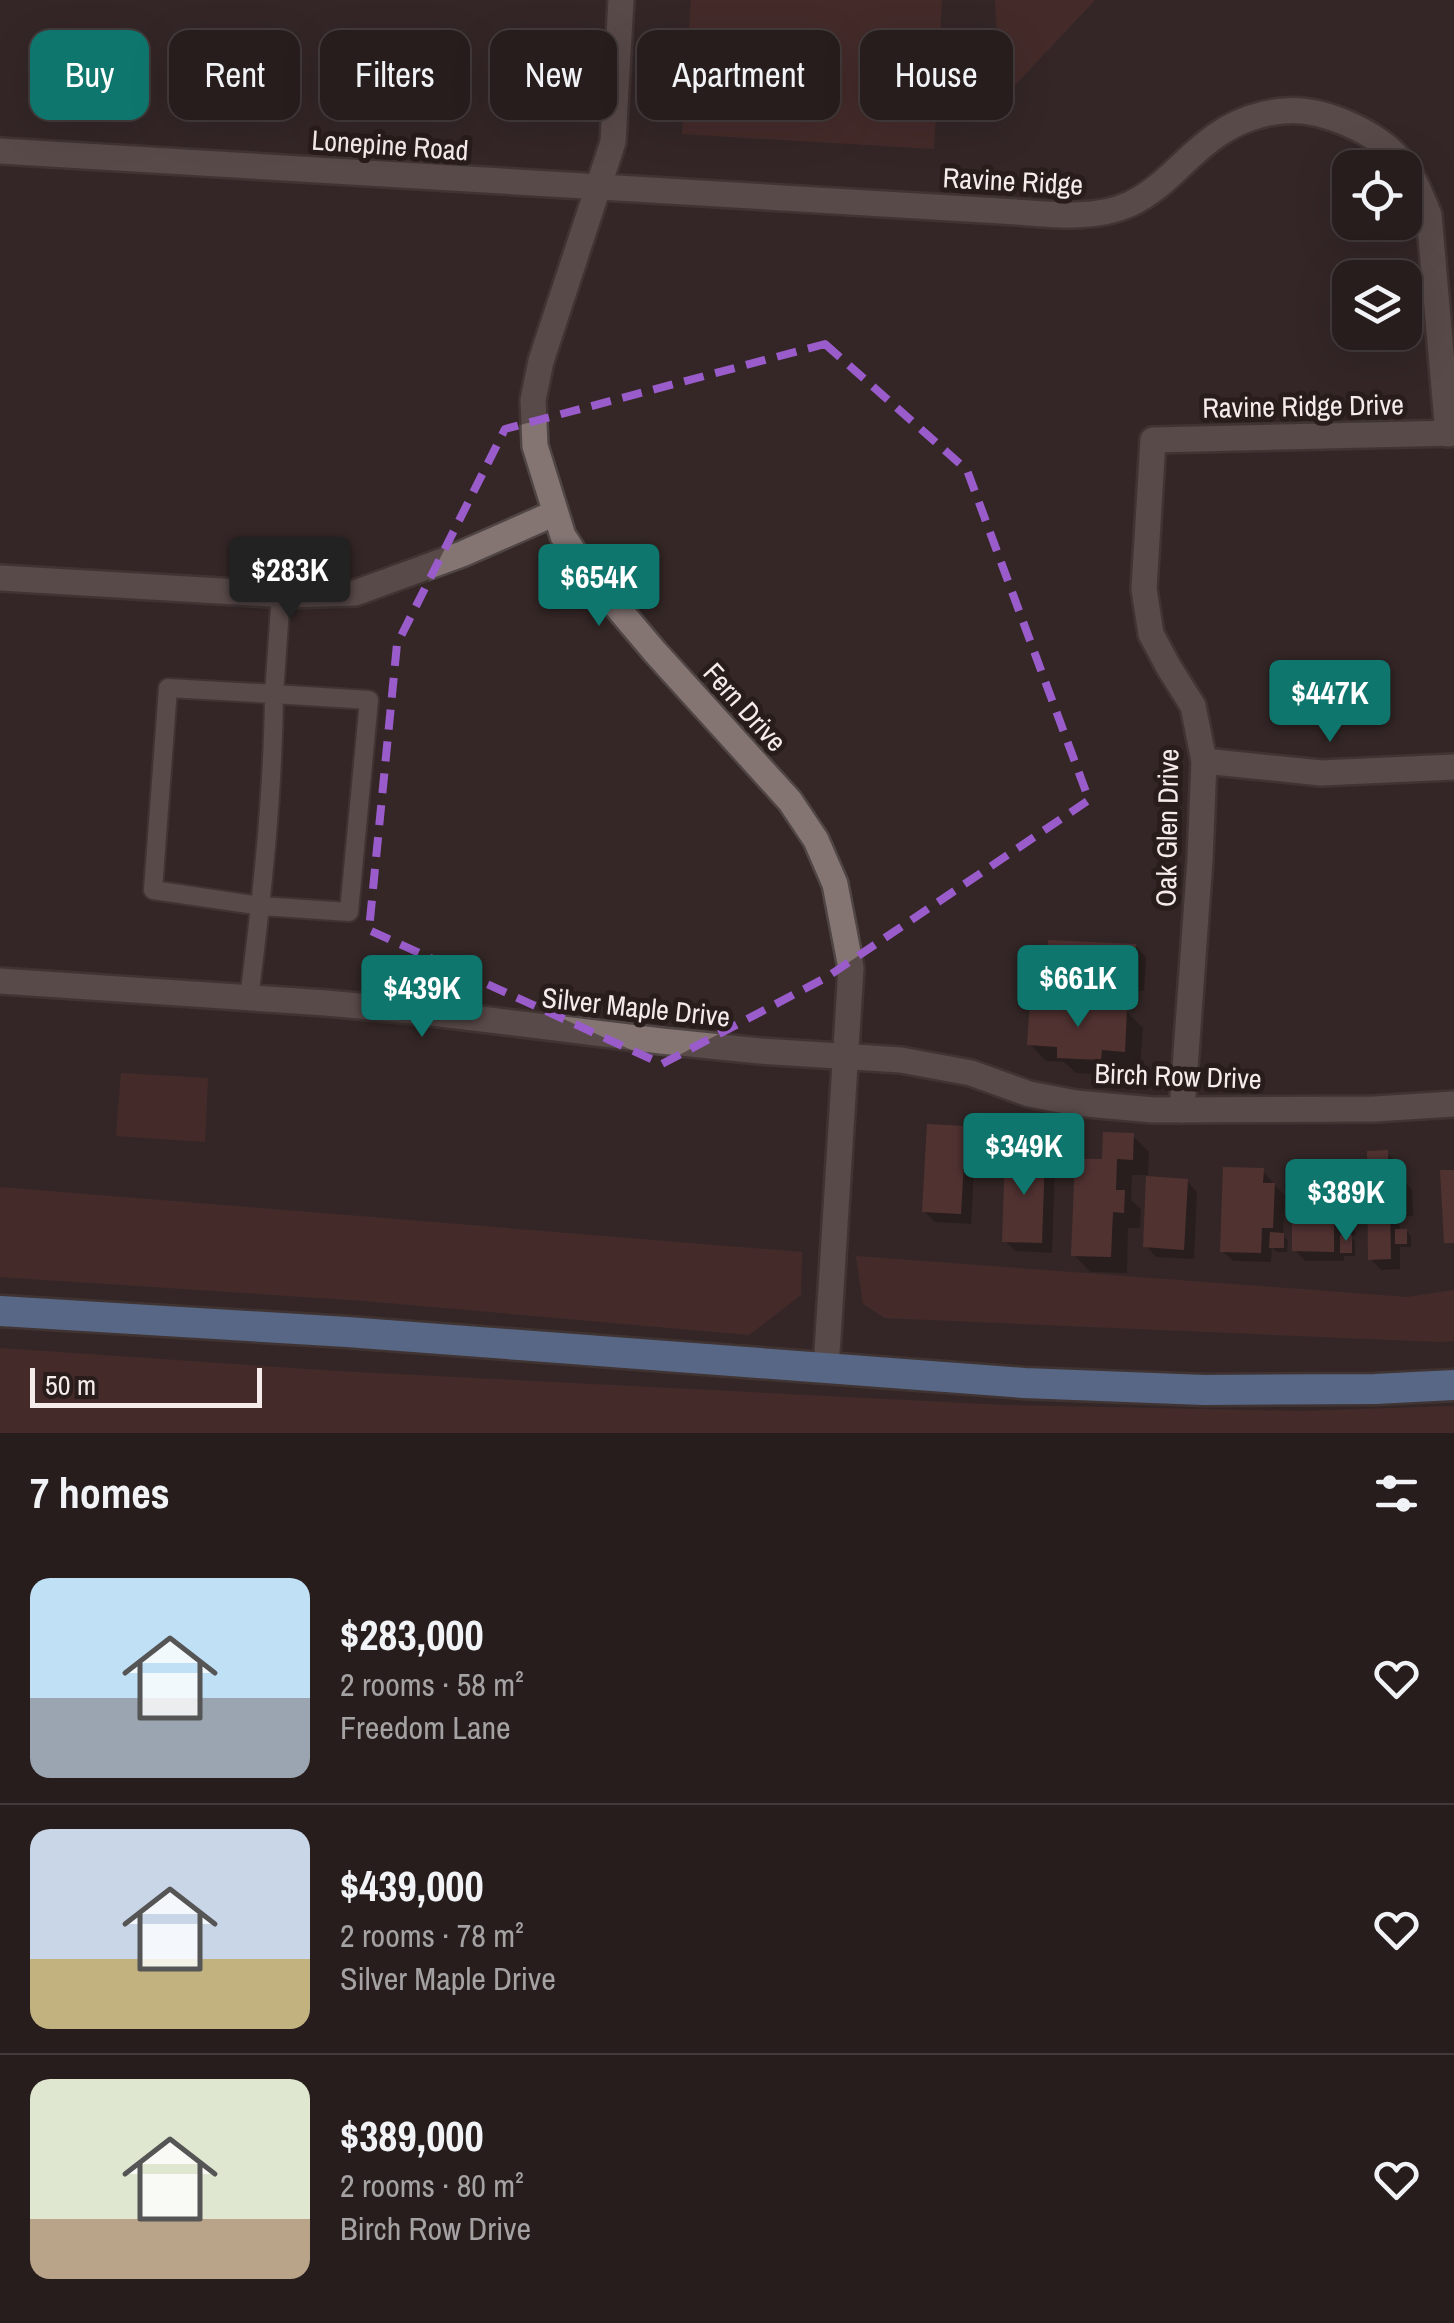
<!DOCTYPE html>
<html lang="en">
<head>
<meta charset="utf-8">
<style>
	:root { --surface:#271d1c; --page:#332a29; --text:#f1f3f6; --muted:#a4a2a3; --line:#433b3b; --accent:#0f766e }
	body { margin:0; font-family:"Archivo Narrow",sans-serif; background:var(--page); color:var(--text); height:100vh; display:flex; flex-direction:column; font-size:38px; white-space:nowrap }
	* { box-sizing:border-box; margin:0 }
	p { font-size:32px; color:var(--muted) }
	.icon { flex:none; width:55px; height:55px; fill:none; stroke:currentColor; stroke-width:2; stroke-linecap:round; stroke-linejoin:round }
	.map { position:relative; height:1433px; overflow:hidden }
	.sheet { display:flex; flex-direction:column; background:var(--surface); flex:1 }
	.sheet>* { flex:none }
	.top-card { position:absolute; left:30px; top:30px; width:1395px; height:90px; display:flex; gap:20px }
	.tools { position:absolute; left:1332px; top:150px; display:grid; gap:20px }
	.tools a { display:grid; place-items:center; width:90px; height:90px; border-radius:20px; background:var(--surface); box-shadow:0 10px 40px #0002,0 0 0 2px var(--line); font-size:50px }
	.scale { position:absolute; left:30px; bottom:25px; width:232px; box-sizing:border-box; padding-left:10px; border:5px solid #f4ebea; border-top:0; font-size:28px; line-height:35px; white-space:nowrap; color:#f4ebea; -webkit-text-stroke:8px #291d1c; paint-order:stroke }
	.price { position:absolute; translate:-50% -85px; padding:0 22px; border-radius:10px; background:var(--accent); color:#fff; font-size:32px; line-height:65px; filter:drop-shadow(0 2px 5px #0008) }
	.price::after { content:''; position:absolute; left:50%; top:60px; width:30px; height:22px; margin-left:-15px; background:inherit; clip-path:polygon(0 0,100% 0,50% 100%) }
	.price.active { background:#222; color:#fff }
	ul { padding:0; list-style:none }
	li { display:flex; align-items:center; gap:30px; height:250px; padding:0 30px }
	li+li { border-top:2px solid var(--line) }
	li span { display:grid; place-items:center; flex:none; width:280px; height:200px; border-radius:20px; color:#555 }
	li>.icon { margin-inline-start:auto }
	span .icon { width:120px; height:120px; fill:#fffc; stroke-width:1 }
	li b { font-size:42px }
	h2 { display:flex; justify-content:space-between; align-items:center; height:120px; padding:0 30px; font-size:42px }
	.pill { padding:0 35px; border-radius:20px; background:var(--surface); box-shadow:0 10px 40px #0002,0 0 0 2px var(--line); font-size:35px; line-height:90px }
	.pill.active { background:var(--accent); color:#fff }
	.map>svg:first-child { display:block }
</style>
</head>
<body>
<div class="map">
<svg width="1454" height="1433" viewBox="0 0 1454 1433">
	<rect width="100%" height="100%" fill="#342726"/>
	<g fill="#57322f">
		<path d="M691,0H942L934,149L682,134Z"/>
		<path d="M995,0H1095L1001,100Z"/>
		<path d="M121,1073L208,1078L205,1142L116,1136Z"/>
		<path d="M0,1187L802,1252L801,1295L749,1335L365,1301L0,1277Z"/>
		<path d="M856,1256L1407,1297L1454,1290V1341L1439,1342L885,1318L863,1304Z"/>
		<path d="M0,1348L336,1371L1004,1405L1302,1411L1454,1406V1433H0Z"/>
	</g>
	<g fill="#0007">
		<path d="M1135,946L1146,957L1144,991L1077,988L1067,977V970L1061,969L1050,959Z"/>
		<path d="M1126,1011L1143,1028L1140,1067L1118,1065L1117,1075L1076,1073L1064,1062L1046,1061L1030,1044Z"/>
		<path d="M965,1129L976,1139L971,1224L935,1222L924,1211Z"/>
		<path d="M1133,1136L1149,1152L1148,1175H1132L1131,1200L1141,1209L1140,1228H1128L1127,1273L1090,1272L1074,1255L1104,1162Z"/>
		<path d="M1387,1153L1398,1163V1179H1402L1412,1190L1413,1216H1399L1400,1231H1406L1411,1236V1247H1400V1269L1381,1270L1371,1259Z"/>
		<path d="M1044,1158L1055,1168L1052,1253L1015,1251L1005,1241Z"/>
		<path d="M1263,1171L1285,1196L1283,1236L1288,1240L1287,1252H1277L1272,1247L1271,1262L1233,1261L1222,1251Z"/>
		<path d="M1333,1171L1356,1195L1355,1235H1348L1355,1242V1256H1344V1261H1305L1295,1250Z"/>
		<path d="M1187,1181L1197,1192L1194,1259L1156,1257L1146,1246Z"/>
	</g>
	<g fill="#71423e">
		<path d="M1048,940L1136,944L1134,981L1064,978L1065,961L1047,960Z"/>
		<path d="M1030,1004L1127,1009L1125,1052L1102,1050L1101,1060L1057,1058V1047L1027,1045Z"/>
		<path d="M927,1124L966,1126L961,1214L922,1212Z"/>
		<path d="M1103,1132L1134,1133L1133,1160L1117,1159L1116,1190H1125L1124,1213L1113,1212L1111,1257L1071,1256L1075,1159H1102Z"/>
		<path d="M1388,1150L1389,1176H1403V1206L1390,1207L1391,1259L1368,1260L1367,1151Z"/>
		<path d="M1005,1154L1045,1155L1042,1243L1002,1242Z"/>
		<path d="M1223,1167L1264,1168L1263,1183H1275L1273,1228H1262L1261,1253L1220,1252Z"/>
		<path d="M1292,1168L1334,1169V1182H1346V1225H1334V1252L1292,1251Z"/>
		<path d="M1440,1170H1454V1243H1444Z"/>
		<path d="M1146,1176L1188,1179L1184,1250L1143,1247Z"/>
		<rect x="1395" y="1229" width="12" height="15"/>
		<path d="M1270,1232L1284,1233V1248H1269Z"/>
		<rect x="1340" y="1235" width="12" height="18"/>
	</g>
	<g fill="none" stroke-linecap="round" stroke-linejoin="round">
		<g stroke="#4f4544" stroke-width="22">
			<path id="lane" d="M249,998C262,897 273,795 274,694L168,688L153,890L261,906L349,912L369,700L274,694L281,594"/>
		</g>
		<g stroke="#4f4544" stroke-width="30">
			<g id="street">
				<path d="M621,0L613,142L541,361L533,400L535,446L563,536L585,569L655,652L790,801L816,840L835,884L851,968L826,1369"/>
				<path d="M0,151L1001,211C1042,213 1091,222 1130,204C1165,188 1187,154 1220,133C1238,121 1263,112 1284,111C1321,107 1377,132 1401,161C1414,177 1421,195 1429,215L1448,434"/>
				<path d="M0,578L288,595L355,593L462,554L555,513"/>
				<path d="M1204,761L1321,773L1454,767"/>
				<path d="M0,981L326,1003L424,1012L661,1041L760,1051L901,1060L971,1073L1029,1094L1076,1103L1153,1110L1375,1109L1454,1104"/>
				<path d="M1182,1110L1200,859L1204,761L1193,706L1168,666L1151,634L1144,589L1153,440L1454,433"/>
			</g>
		</g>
		<g stroke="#4f4544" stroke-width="35">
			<path id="highway" d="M0,1311L347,1332L1024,1383L1204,1390L1375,1389L1454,1385"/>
		</g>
		<use href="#lane" stroke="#847573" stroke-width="18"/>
		<use href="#street" stroke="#847573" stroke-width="25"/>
		<use href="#highway" stroke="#83b6f9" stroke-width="30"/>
	</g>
	<path d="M0 0H1454V1433H0ZM825,344L967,470L1089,800L827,977L662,1064L369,930L397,644L505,429Z" fill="#342726" fill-opacity=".55" fill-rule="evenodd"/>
	<path fill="none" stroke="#995cca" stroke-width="8" stroke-dasharray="20 12" stroke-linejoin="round" d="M825,344L967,470L1089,800L827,977L662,1064L369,930L397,644L505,429Z"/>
	<g text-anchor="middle" stroke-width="10" stroke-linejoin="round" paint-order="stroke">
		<g font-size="28" fill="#f4ebea" stroke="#291d1c">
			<text transform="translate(390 145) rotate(4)" y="10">Lonepine Road</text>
			<text transform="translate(1013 181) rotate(3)" y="10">Ravine Ridge</text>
			<text transform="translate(1303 406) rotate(-1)" y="10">Ravine Ridge Drive</text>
			<text transform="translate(745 707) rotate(48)" y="10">Fern Drive</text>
			<text transform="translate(1167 828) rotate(-89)" y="10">Oak Glen Drive</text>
			<text transform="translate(636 1007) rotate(6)" y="10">Silver Maple Drive</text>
			<text transform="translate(1178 1076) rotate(2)" y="10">Birch Row Drive</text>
		</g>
	</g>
</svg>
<div class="tools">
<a><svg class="icon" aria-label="locate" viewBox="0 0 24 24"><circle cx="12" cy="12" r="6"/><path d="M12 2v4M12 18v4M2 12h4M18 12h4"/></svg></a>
<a><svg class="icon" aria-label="layers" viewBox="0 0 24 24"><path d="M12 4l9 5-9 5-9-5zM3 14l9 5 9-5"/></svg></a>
</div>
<div class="scale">50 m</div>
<b class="price active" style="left:290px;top:622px">$283K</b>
<b class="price" style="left:599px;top:629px">$654K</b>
<b class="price" style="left:1330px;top:745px">$447K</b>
<b class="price" style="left:1078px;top:1030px">$661K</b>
<b class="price" style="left:422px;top:1040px">$439K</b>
<b class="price" style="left:1024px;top:1198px">$349K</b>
<b class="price" style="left:1346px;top:1244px">$389K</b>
<div class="top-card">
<a class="pill active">Buy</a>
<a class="pill">Rent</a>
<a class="pill">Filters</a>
<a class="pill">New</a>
<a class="pill">Apartment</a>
<a class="pill">House</a>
</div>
</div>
<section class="sheet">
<h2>7 homes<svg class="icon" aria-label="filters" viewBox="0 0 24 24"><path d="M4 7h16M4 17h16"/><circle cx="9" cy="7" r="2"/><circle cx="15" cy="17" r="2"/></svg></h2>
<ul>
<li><span style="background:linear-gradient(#bfe0f5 60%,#9aa5b1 0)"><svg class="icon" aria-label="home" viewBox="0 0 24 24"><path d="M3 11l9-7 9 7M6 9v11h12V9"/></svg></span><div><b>$283,000</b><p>2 rooms · 58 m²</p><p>Freedom Lane</p></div><svg class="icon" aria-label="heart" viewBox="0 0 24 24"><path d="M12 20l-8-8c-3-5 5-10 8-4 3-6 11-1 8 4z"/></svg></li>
<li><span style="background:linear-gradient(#c9d6e8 65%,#c2b280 0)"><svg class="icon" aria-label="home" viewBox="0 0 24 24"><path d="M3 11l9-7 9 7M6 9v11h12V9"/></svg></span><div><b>$439,000</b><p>2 rooms · 78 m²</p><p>Silver Maple Drive</p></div><svg class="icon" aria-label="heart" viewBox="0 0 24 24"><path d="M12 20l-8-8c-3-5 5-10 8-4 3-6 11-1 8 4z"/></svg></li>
<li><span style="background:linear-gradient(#dfe7d0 70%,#b9a48a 0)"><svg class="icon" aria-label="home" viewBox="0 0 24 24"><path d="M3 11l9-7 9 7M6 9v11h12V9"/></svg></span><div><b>$389,000</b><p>2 rooms · 80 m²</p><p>Birch Row Drive</p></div><svg class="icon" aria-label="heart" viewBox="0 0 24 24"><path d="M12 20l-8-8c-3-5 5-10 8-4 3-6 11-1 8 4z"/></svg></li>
</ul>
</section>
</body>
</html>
